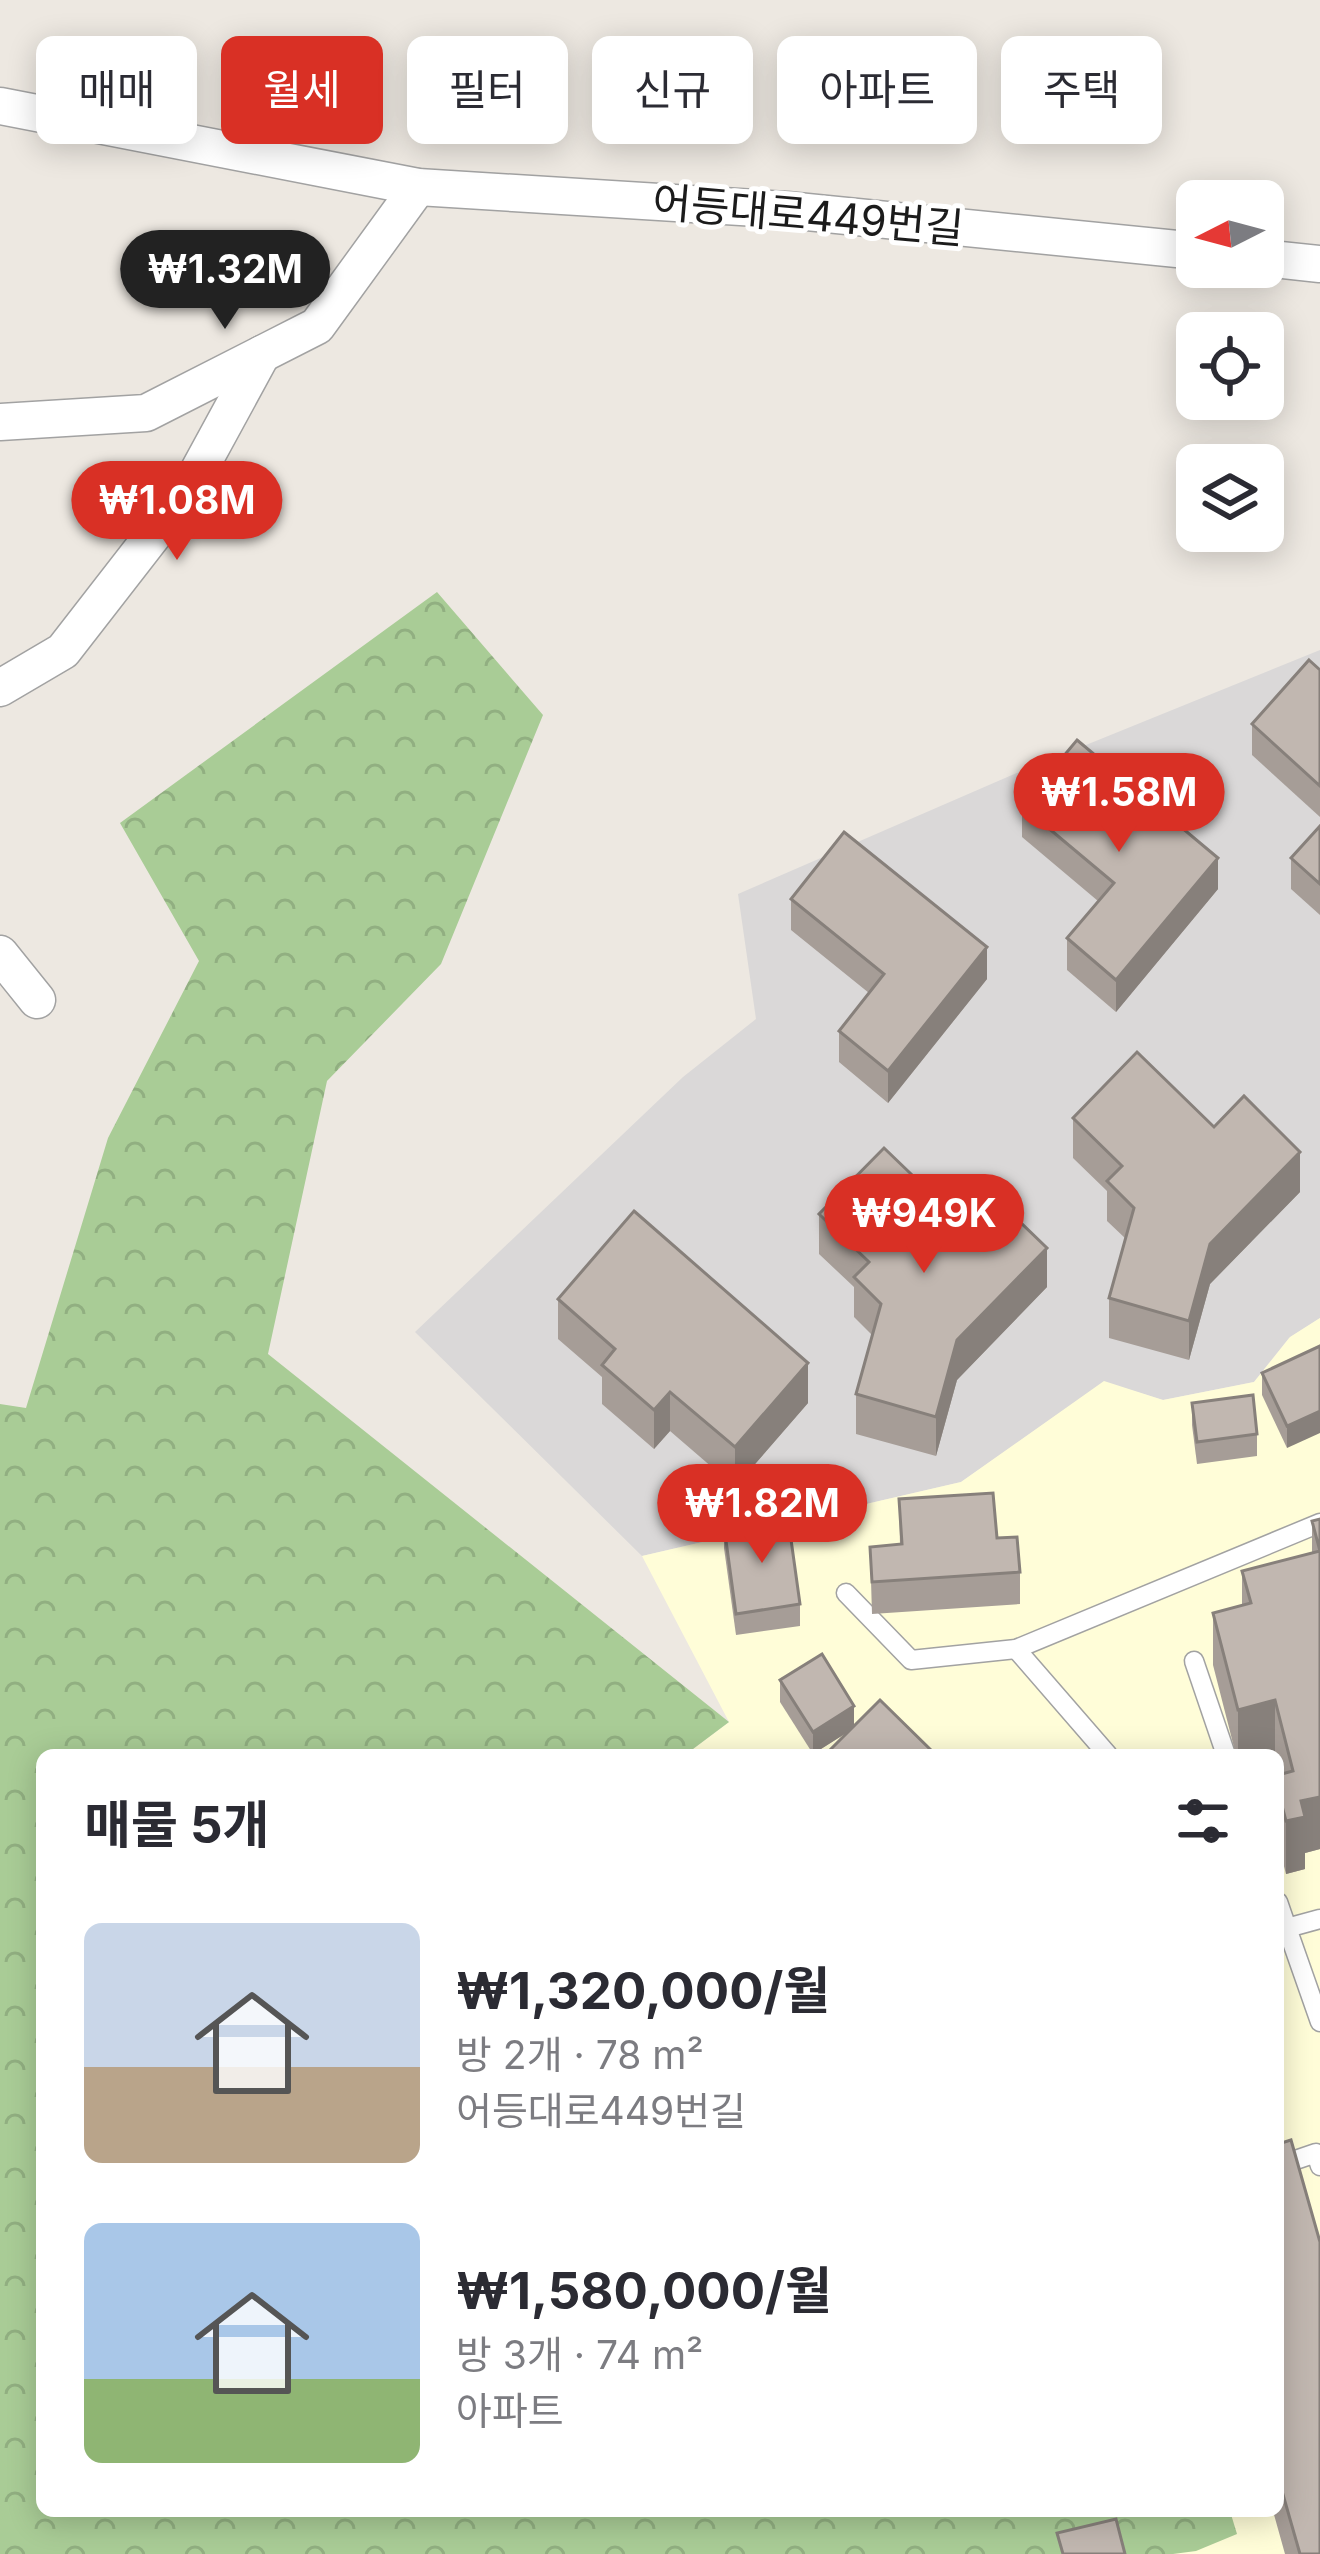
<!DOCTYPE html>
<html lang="ko">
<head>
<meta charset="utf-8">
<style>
	:root { --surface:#fff; --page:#f7f7f7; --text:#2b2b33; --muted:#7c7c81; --accent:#d93025 }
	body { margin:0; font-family:Inter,"Noto Sans KR",sans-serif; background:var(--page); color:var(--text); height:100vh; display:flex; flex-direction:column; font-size:45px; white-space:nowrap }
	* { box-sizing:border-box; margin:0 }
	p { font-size:39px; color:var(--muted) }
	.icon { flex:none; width:66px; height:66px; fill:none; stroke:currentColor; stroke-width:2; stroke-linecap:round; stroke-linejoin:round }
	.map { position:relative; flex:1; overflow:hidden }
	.side { position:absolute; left:36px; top:1749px; width:1248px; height:768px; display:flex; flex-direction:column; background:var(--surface); border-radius:18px; box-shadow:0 6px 30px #0003 }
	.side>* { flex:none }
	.top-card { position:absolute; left:36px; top:36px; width:1248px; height:108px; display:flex; gap:24px }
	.needle { width:78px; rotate:264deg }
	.tools { position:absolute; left:1176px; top:180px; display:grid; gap:24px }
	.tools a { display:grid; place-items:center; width:108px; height:108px; border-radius:18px; background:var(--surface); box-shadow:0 6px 30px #0003; font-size:60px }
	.price { position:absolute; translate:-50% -102px; padding:0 27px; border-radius:42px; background:var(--accent); color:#fff; font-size:39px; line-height:78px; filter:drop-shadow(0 3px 6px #0008) }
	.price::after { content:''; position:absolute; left:50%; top:72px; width:36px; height:27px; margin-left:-18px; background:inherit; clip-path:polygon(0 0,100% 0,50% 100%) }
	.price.current { background:#222; color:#fff }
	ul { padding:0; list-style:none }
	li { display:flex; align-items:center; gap:36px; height:300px; padding:0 48px }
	li span { display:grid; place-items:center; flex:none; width:336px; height:240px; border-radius:18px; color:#555 }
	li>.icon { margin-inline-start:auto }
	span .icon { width:144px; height:144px; fill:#fffc; stroke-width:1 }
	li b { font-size:51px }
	h2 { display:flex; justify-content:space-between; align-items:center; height:144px; padding:0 48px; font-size:51px }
	.pill { padding:0 42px; border-radius:18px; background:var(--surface); box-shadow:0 6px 30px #0003; font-size:42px; line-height:108px }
	.pill.current { background:var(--accent); color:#fff }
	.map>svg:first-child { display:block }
</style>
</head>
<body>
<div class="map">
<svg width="1320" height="2554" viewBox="0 0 1320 2554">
	<defs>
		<pattern id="forest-crowns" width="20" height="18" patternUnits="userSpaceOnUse" patternTransform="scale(3)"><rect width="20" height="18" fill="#a9cc96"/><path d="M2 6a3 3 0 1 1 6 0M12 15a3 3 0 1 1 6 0" fill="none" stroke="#91af81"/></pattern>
	</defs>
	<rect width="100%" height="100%" fill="#ede8e1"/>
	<path fill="#dad8d8" d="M1320,650V1318L1289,1338L1254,1382L1163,1400L1104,1382L961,1482L642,1556L415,1332L683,1077L756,1019L738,894L1012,775Z"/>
	<path fill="#fffdd8" d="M1320,1318V2554H838L814,2511H1278V1755H685L729,1722L642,1556L961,1482L1104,1381L1163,1400L1254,1382L1290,1337Z"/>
	<path fill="url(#forest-crowns)" d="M437,592L543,715L441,964L327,1081L268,1354L729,1722L685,1755H42V2511H1230L1237,2534L1196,2551L1173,2554H0V1404L26,1408L108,1138L199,961L120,823Z"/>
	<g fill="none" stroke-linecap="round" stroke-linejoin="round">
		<g stroke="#a2a2a2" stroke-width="21">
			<g id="lane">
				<path d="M846,1593L911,1660L1016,1649L1320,1523"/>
				<path d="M1016,1649L1108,1755"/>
				<path d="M1194,1661L1226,1755"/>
				<path d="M1278,1902L1287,1928"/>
				<path d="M1320,1919L1287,1928L1320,2022"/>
				<path d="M1278,2166L1316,2153L1320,2166"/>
			</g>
		</g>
		<g stroke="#a2a2a2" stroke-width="39">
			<g id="street">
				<path d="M0,106L418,187L787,210L1197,251"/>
				<path d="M1263,258L1320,264"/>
				<path d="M0,422L146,413L317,326L418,187"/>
				<path d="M0,688L63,651L188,490L262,354"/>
				<path d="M0,954L37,1000"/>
			</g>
		</g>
		<use href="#lane" stroke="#fff" stroke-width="18"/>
		<use href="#street" stroke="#fff" stroke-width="36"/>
	</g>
	<g fill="#a69d97">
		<path d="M1320,670V817L1252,755V724Z"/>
		<path d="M1022,806L1218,889L1116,1012L1067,970V938L1098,901L1022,837Z"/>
		<path d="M1320,826V915L1291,889V858Z"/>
		<path d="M791,899L987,979L888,1103L839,1062V1031L869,993L791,930Z"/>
		<path d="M1073,1118L1214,1127L1300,1192L1210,1284L1189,1360L1109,1338V1298L1126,1239L1107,1221V1191L1073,1158Z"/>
		<path d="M819,1214L961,1222L1047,1287L957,1380L936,1456L856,1434V1394L872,1335L854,1317V1287L819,1254Z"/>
		<path d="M558,1299L808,1403L735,1487L670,1431L654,1449L602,1404V1377L558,1339Z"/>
		<path d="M1320,1346L1287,1448L1262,1395V1373Z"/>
		<path d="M1192,1403L1257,1434V1456L1197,1464L1192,1425Z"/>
		<path d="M899,1499L997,1538L1020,1572V1604L872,1614L870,1547L900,1545Z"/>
		<path d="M1320,1519V1849L1305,1853V1869L1286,1874L1278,1843V1775L1281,1774L1278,1755L1275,1753L1266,1755H1236L1213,1665V1613L1242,1606V1571L1312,1553V1521Z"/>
		<path d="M724,1526L800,1604V1626L736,1635L724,1548Z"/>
		<path d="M780,1680L854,1726L848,1732L813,1754L780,1702Z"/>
		<path d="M1278,2144L1320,2554H1285L1273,2511H1278Z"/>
	</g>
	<g fill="#87807b">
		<path d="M1218,858V889L1116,1012V980Z"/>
		<path d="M987,947V979L888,1103V1071Z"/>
		<path d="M1300,1152V1192L1210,1284L1189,1360V1321L1210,1244Z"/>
		<path d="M1047,1248V1287L957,1380L936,1456V1417L957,1340Z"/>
		<path d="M808,1363V1403L735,1487V1447Z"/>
		<path d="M670,1392V1431L654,1449V1410Z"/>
		<path d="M1320,1411V1433L1287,1448V1426Z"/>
		<path d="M1275,1700V1753L1266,1755H1238V1710Z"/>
		<path d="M854,1706V1728L813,1754V1732Z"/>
		<path d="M1320,1797V1849L1305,1853V1869L1286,1874V1821L1301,1801Z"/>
	</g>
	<g fill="#c1b7b0" stroke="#87807b" stroke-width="3">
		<path d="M1309,660L1320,670V786L1252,724Z"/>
		<path d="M1077,740L1218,858L1116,980L1067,938L1114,883L1022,806Z"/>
		<path d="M1320,826V884L1291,858Z"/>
		<path d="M844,832L987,947L888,1071L839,1031L884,974L791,899Z"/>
		<path d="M1137,1052L1214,1127L1244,1096L1300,1152L1210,1244L1189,1321L1109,1298L1134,1208L1107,1181L1122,1166L1073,1118Z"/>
		<path d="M884,1148L961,1222L990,1193L1047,1248L957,1340L936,1417L856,1394L881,1304L854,1277L869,1262L819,1214Z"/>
		<path d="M634,1211L808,1363L735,1447L670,1392L654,1410L602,1365L615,1349L558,1299Z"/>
		<path d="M1320,1346V1411L1287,1426L1262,1373Z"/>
		<path d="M1253,1395L1257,1434L1197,1442L1192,1403Z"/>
		<path d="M993,1493L997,1538L1017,1537L1020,1572L872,1582L870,1547L902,1544L899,1499Z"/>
		<path d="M788,1518L800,1604L736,1614L724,1526Z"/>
		<path d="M1320,1519V1797L1301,1801L1305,1817L1286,1821L1278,1791V1775L1293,1771L1275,1700L1238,1710L1213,1613L1251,1603L1242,1571L1320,1551L1312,1521Z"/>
		<path d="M822,1654L854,1706L813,1732L780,1680Z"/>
		<path d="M880,1700L936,1755H825Z"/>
		<path d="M1291,2140L1320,2242V2554H1300L1278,2477V2144Z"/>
		<path d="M1116,2519L1125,2554H1063L1057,2533Z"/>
	</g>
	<g text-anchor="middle" stroke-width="10" stroke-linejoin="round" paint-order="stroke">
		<g font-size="42" fill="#1b1b1b" stroke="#fff">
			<text transform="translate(808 215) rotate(5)" y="15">어등대로449번길</text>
		</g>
	</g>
</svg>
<div class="tools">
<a><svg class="needle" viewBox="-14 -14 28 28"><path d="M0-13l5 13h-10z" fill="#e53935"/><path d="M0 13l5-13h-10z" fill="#7c7c81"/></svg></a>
<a><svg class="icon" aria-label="locate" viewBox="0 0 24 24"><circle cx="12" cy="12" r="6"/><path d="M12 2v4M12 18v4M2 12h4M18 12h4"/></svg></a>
<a><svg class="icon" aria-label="layers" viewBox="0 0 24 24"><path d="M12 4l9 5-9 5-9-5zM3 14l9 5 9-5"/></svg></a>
</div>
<b class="price current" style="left:225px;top:332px">₩1.32M</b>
<b class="price" style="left:177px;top:563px">₩1.08M</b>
<b class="price" style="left:1119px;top:855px">₩1.58M</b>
<b class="price" style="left:924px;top:1276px">₩949K</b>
<b class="price" style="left:762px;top:1566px">₩1.82M</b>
<div class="top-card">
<a class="pill">매매</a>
<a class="pill current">월세</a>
<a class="pill">필터</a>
<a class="pill">신규</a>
<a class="pill">아파트</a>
<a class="pill">주택</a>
</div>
<section class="side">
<h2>매물 5개<svg class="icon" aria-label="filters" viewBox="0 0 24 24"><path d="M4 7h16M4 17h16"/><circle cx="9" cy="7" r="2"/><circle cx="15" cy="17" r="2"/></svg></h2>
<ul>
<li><span style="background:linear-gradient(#c9d6e8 60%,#b9a48a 0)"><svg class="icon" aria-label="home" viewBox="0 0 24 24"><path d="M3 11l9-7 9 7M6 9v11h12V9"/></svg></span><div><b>₩1,320,000/월</b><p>방 2개 · 78 m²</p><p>어등대로449번길</p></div></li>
<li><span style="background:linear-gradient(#a9c7e8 65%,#8fb573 0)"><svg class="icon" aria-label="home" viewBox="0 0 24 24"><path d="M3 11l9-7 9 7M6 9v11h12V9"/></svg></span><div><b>₩1,580,000/월</b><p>방 3개 · 74 m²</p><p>아파트</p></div></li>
</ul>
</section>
</div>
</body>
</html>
